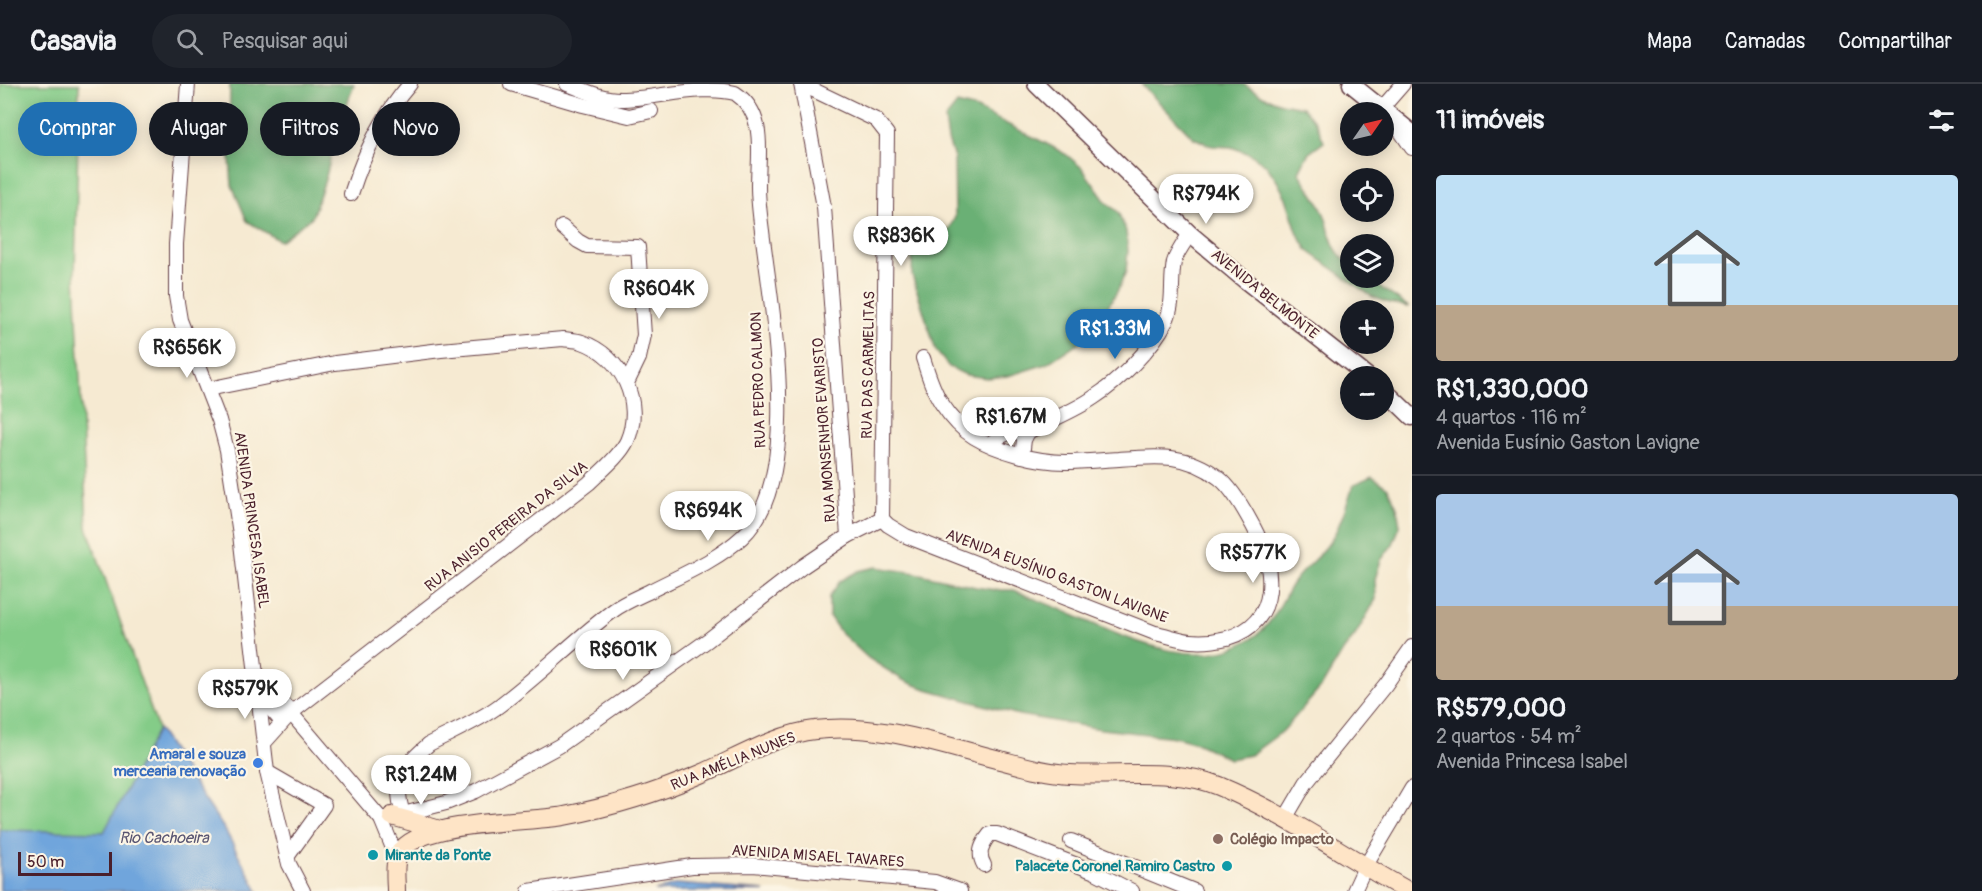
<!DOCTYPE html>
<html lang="pt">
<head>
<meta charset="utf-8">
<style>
	:root { --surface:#171b24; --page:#20242c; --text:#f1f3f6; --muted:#9ea1a6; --line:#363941; --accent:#1f6fb2 }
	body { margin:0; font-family:Pangolin,sans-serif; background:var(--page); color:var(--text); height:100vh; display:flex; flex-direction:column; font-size:22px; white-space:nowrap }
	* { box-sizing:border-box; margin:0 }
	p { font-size:20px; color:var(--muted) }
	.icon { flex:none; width:33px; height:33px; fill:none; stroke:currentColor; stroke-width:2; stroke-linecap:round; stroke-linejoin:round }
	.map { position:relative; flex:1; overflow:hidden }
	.sheet { display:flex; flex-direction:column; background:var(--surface); width:570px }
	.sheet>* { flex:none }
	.hud { position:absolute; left:18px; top:18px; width:570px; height:54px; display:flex; gap:12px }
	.needle { width:39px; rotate:56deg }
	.tools { position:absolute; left:1340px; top:18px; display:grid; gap:12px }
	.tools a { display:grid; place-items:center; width:54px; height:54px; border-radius:50%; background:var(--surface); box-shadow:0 3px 15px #0003; font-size:30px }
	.scale { position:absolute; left:18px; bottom:15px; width:94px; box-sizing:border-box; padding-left:6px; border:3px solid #4a1f2b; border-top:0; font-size:16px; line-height:21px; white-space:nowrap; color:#4a1f2b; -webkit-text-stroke:4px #fcf5e5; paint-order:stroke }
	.price { position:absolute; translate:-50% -51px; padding:0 14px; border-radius:21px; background:#fff; color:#222; font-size:20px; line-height:39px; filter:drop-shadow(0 2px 3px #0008) }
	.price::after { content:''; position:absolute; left:50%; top:36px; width:18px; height:14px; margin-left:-9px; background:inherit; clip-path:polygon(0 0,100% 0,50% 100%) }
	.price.on { background:var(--accent); color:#fff }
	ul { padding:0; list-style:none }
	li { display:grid; align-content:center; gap:12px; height:318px; padding:0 24px }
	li+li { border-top:2px solid var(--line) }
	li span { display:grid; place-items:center; height:186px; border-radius:6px; color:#555 }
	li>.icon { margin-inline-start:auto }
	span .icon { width:108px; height:108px; fill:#fffc; stroke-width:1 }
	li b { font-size:26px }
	h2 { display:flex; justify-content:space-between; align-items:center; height:72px; padding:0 24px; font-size:26px }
	.tag { padding:0 21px; border-radius:27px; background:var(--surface); box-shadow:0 3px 15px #0003; font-size:21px; line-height:54px }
	.tag.on { background:var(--accent); color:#fff }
	header { display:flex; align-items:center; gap:36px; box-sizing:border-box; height:84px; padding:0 30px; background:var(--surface); border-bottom:2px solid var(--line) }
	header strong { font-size:28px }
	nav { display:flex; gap:33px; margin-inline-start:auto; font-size:21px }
	.search { width:420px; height:54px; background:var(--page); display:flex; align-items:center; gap:15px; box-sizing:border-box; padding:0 21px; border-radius:33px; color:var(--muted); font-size:22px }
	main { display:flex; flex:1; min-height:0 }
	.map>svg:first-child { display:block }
</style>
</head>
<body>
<header>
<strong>Casavia</strong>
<div class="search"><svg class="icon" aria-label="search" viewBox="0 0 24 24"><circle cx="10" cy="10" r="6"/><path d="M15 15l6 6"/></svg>Pesquisar aqui</div>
<nav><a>Mapa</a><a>Camadas</a><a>Compartilhar</a></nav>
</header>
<main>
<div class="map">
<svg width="1412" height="807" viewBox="0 0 1412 807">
	<rect width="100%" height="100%" fill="#fcf5e5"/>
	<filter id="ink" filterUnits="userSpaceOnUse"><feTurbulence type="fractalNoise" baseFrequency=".0167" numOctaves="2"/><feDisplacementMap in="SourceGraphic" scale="12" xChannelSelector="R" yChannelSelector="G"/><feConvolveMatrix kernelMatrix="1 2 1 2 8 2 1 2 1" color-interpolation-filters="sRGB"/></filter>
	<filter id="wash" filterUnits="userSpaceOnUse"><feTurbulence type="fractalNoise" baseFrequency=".008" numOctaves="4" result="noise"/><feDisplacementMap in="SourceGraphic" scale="24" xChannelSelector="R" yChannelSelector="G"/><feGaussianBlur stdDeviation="1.35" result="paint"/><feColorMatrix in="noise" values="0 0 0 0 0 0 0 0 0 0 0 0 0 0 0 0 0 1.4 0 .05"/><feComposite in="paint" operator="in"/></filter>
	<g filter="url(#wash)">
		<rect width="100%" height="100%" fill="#f6ead2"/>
		<path fill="#84cc88" stroke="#67765a" stroke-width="1.5" d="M0,0H79L75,192L87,443L158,645L105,749L0,746Z"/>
		<g fill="#6bb074" stroke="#5a6850" stroke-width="1.5">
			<path d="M230,0H354L335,54L326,93L312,133L280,157L247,137L232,101L229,62Z"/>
			<path d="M1141,0H1243L1263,12L1281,19L1302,23L1316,39L1324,58L1308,70L1299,88C1306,100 1316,112 1322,125C1333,149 1327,163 1350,180V194H1367L1409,223L1389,219L1371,212L1308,167L1298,150L1286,114L1277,97L1266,81L1250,70L1231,63L1212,62L1194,54Z"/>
			<path d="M957,20L977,25L1049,61L1067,71L1082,84L1106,118L1118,128L1126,147L1128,167L1126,187L1118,206L1096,243L1081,257L1046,280L1008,292L987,294L966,291L949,283L936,267L912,191V171L928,159L946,151L955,133L954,74L948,56L945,35Z"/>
			<path d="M1372,393L1388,404L1397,423L1400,442L1393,460L1381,476L1375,495L1376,515L1356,550L1343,567L1322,602L1283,647L1250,671L1230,675L1194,658L1175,653L1101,645L1019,631L923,604L903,596L868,574L840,548L829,532V513L840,497L858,487L876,483L916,489L976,503L996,506H1014C1034,515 1054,522 1073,531C1127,555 1205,593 1259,549C1274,537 1282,516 1292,500C1303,483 1321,473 1331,456C1342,440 1346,419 1354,401Z"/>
		</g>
		<g fill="#6fa5dc" stroke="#5c6284" stroke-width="1.5">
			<path d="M158,645L225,746L258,807H0V746L104,748Z"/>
			<path d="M677,800L765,807H655Z"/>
		</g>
	</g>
	<g filter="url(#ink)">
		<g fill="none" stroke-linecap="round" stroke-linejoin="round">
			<g stroke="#643d44" stroke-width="16">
				<g id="minor">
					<path d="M188,0L176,160V212L180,236L219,336L227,366L240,450L267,688L289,780L303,807"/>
					<path d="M511,0L583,21L629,32L651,27"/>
					<path d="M801,0L876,36L887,50L882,435"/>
					<path d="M1382,24L1403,0"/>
					<path d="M1400,41L1401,48L1412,64"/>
					<path d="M351,110C364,69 382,32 410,0"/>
					<path d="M562,143L578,157L587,162L638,163L644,251L639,274L627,299"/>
					<path d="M208,305L335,279L441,266L563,255C569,256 576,256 582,258C622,272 644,319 627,357C620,372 600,388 589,399L291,629L264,659"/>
					<path d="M989,360C1004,349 1008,348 1028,348"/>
					<path d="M1022,372L1024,356L1028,348C1049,336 1073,328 1093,314C1118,298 1153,264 1166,237C1175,218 1170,198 1174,178C1177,168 1184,159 1190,150"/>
					<path d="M848,452L882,435L888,441L906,452L1155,549C1167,551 1179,556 1191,557C1202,558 1215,557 1227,554C1282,538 1275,483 1253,442C1245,427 1232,404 1219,394C1187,369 1157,372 1119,375C1101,376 1083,378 1065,378C1037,378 997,367 974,353C961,345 950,332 942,320C933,307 928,290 923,274"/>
					<path d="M256,588L381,735L397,774"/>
					<path d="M257,609L282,638"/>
					<path d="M267,688L324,721L287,773"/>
					<path d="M403,730L446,719L476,707L559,662L708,556L802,483L848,452L824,123L801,0"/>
					<path d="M1286,733L1306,699L1386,600L1412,563"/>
					<path d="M381,735L403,730C392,695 404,682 429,660C452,648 479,637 500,621C540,591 574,556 614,526C625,518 638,513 650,507C681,491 716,477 742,453C805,396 771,224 762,147C760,132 758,117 758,102C758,69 767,30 735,9C701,0 657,15 620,15C601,15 584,6 567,0"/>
					<path d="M1071,757L1194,807"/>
					<path d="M984,781C977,769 982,760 990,750H997L1095,788L1132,807"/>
					<path d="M529,807L692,782L753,781L935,798L960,807"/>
					<path d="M1354,807L1365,783L1412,704"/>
				</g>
			</g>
			<g stroke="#643d44" stroke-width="19">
				<g id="tertiary">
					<path d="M1036,0L1190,150L1246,197L1367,292"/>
					<path d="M1351,0L1412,49"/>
					<path d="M1383,305L1412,333"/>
				</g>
			</g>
			<g stroke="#643d44" stroke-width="20">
				<g id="secondary">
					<path d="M392,732L440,746"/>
					<path d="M396,807C396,797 394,783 397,774C409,735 528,739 564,732C611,723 657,709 701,690C736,675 777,650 815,646C877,638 940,661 1000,676C1023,682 1047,689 1070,690C1119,693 1173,683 1219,702C1286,730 1345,772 1408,807"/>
				</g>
			</g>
			<use href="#minor" stroke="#fff" stroke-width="14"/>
			<use href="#tertiary" stroke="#fff" stroke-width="16"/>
			<use href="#secondary" stroke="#fee4c6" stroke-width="18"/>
		</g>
	</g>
	<circle fill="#3f7fe0" stroke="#fcf5e5" stroke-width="2" cx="258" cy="679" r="6"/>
	<circle fill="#8d6e63" stroke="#fcf5e5" stroke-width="2" cx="1218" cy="755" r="6"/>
	<g fill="#0f9aa8" stroke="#fcf5e5" stroke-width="2">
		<circle cx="373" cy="771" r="6"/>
		<circle cx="1227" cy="782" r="6"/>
	</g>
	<g text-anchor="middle" stroke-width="4.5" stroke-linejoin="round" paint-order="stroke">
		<g font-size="15" fill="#4a1f2b" stroke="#fcf5e5">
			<text transform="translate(1265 210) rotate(39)" y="5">AVENIDA BELMONTE</text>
			<text transform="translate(868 281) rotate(-89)" y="5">RUA DAS CARMELITAS</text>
			<text transform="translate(758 296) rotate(-92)" y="5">RUA PEDRO CALMON</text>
			<text transform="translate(824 346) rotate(-94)" y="5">RUA MONSENHOR EVARISTO</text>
			<text transform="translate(252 436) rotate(82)" y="5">AVENIDA PRINCESA ISABEL</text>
			<text transform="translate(506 442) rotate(-38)" y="5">RUA ANISIO PEREIRA DA SILVA</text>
			<text transform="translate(1057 492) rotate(21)" y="5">AVENIDA EUSÍNIO GASTON LAVIGNE</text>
			<text transform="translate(733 677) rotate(-22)" y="5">RUA AMÉLIA NUNES</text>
			<text transform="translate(818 772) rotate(4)" y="5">AVENIDA MISAEL TAVARES</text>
		</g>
		<g font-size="15" font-weight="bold" fill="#366cbe" stroke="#fcf5e5" text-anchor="end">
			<text x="246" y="675">Amaral e souza<tspan x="246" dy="17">mercearia renovação</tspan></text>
		</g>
		<g font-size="15" font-weight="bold" fill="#785e54" stroke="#fcf5e5" text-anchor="start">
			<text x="1230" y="760">Colégio Impacto</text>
		</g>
		<g font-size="15" font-weight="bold" fill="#0d838f" stroke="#fcf5e5" text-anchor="start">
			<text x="385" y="776">Mirante da Ponte</text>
			<text x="1215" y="787" text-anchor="end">Palacete Coronel Ramiro Castro</text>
		</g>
		<g font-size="16" font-style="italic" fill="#595572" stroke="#fcf5e5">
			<text x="164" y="759">Rio Cachoeira</text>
		</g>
	</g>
</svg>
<div class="tools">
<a><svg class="needle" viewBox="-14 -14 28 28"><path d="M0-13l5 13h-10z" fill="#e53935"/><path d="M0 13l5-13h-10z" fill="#9ea1a6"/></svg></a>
<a><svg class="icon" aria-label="locate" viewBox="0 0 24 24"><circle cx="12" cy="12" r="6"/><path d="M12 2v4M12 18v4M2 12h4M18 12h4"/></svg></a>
<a><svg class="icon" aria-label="layers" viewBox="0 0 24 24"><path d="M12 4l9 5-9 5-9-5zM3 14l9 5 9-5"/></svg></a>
<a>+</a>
<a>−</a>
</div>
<div class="scale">50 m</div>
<b class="price" style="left:1206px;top:141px">R$794K</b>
<b class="price" style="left:901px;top:183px">R$836K</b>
<b class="price" style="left:659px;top:236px">R$604K</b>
<b class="price on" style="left:1115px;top:276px">R$1.33M</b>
<b class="price" style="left:187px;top:295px">R$656K</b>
<b class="price" style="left:1011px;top:364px">R$1.67M</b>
<b class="price" style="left:708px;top:458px">R$694K</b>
<b class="price" style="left:1253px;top:500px">R$577K</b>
<b class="price" style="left:623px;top:597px">R$601K</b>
<b class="price" style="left:245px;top:636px">R$579K</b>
<b class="price" style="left:421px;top:722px">R$1.24M</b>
<div class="hud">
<a class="tag on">Comprar</a>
<a class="tag">Alugar</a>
<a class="tag">Filtros</a>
<a class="tag">Novo</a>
</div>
</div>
<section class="sheet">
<h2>11 imóveis<svg class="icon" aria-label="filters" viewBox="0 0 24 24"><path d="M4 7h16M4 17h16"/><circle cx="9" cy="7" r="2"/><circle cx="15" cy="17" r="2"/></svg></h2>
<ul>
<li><span style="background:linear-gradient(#bfe0f5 70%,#b9a48a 0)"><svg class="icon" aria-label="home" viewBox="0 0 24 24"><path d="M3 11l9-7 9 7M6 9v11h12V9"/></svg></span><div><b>R$1,330,000</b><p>4 quartos · 116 m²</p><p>Avenida Eusínio Gaston Lavigne</p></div></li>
<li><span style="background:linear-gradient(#a9c7e8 60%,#b9a48a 0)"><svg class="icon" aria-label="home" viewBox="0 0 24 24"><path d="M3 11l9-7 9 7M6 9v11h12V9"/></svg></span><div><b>R$579,000</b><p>2 quartos · 54 m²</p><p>Avenida Princesa Isabel</p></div></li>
</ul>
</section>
</main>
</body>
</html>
